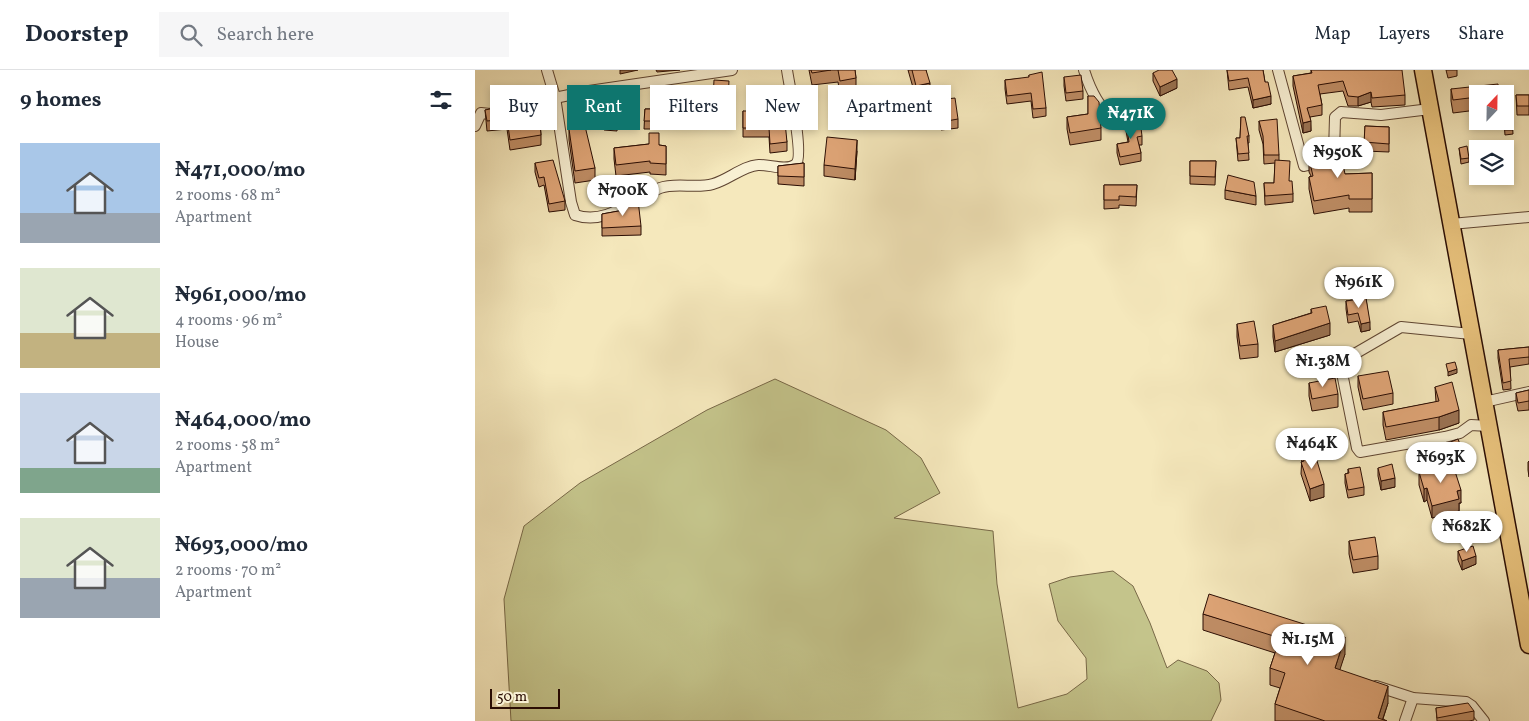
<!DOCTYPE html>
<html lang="en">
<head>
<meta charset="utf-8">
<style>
	:root { --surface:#fff; --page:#f6f6f7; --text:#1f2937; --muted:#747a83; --line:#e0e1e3; --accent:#0f766e }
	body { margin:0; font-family:Vollkorn,serif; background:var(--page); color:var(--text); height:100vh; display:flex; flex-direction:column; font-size:19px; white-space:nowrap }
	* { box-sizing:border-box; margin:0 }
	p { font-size:16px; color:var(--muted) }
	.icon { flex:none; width:28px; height:28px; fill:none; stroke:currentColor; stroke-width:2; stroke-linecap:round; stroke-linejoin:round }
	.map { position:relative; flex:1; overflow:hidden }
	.side { display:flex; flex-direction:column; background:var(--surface); width:475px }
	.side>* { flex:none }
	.hud { position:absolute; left:15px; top:15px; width:475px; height:45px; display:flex; gap:10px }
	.needle { width:32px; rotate:22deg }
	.tools { position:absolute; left:994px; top:15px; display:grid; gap:10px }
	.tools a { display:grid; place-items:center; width:45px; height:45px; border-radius:0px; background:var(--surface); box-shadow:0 2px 8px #0003; font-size:25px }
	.scale { position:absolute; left:15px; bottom:12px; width:70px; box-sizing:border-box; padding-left:5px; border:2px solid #2b0d03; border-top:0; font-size:14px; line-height:18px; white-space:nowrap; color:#2b0d03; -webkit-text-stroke:4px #f8f0d3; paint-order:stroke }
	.price { position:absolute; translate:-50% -42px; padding:0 11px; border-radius:18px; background:#fff; color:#222; font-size:16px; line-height:32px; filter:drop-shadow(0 1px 2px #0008) }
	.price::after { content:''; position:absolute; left:50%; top:30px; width:15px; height:11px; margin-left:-8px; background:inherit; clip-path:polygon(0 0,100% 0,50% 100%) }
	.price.selected { background:var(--accent); color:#fff }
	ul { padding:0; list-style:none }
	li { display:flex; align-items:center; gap:15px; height:125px; padding:0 20px }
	li span { display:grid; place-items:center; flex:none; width:140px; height:100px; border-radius:0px; color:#555 }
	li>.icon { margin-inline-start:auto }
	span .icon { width:60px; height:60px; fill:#fffc; stroke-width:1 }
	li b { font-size:21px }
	h2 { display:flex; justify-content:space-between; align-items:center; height:60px; padding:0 20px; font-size:21px }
	.chip { padding:0 18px; border-radius:0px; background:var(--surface); box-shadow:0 2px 8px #0003; font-size:18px; line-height:45px }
	.chip.selected { background:var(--accent); color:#fff }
	header { display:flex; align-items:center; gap:30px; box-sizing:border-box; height:70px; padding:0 25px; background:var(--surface); border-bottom:1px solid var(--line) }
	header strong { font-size:24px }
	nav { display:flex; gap:28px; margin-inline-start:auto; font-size:18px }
	.search { width:350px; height:45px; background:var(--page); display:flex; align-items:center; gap:12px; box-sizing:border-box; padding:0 18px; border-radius:0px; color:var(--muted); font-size:19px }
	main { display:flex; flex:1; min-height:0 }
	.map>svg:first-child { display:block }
</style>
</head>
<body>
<header>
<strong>Doorstep</strong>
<div class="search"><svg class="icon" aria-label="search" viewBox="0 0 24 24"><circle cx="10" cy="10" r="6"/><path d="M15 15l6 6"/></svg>Search here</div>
<nav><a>Map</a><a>Layers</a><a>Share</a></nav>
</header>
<main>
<section class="side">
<h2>9 homes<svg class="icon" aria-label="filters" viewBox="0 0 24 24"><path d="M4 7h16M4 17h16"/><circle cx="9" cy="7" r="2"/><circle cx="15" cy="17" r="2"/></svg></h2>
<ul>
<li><span style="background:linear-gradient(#a9c7e8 70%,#9aa5b1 0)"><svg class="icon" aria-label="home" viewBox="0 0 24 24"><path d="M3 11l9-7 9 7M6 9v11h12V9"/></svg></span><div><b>₦471,000/mo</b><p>2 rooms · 68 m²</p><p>Apartment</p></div></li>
<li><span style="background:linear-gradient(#dfe7d0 65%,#c2b280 0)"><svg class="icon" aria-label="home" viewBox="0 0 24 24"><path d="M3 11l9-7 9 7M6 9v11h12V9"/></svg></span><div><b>₦961,000/mo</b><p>4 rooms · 96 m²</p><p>House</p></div></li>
<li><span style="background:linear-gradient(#c9d6e8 75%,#7fa58c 0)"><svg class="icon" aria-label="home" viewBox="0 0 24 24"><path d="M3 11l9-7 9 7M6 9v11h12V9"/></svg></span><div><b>₦464,000/mo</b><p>2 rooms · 58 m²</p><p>Apartment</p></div></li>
<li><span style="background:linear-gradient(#dfe7d0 60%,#9aa5b1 0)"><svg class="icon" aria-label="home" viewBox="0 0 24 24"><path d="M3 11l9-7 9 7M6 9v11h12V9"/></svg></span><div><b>₦693,000/mo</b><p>2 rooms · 70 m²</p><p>Apartment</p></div></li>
</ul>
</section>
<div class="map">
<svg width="1054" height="651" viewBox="0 0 1054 651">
	<rect width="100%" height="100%" fill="#f5e8bc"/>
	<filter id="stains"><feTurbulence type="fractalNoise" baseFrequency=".004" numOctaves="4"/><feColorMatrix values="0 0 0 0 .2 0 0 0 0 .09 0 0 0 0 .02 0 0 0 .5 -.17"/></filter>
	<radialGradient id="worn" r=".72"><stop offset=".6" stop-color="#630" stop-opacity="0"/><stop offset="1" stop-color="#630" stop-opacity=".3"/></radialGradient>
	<path fill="#c4c48b" stroke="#786847" d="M300,309L411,360L446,388L465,423L419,448L518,461L522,514L543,638L592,624L612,609L611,588L583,551L574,514L595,507L638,501L658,516L675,553L692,598L703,590L732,601L744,613L746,630L736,651H36L29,529L49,456L105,413L232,340Z"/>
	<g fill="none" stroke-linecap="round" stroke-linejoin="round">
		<g stroke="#5e4431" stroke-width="12">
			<g id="street">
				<path d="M72,0L80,27L96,132L100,145C132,156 157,129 185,118C201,112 221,119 238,114C253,110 268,96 283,95C294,94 312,102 321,94C329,86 314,14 312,0"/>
				<path d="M609,0C616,23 625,37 641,54"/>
				<path d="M803,0L829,96L857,89L859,83L860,47L866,42L906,45L955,39"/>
				<path d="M50,34L114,21L257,0"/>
				<path d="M0,56L6,43L15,44L22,42"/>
				<path d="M976,154L1054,147"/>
				<path d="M996,264L926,257L876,286L867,303L882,378L885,382L970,367L985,363L996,355L1013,356"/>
				<path d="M1009,332L1054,322"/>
				<path d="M901,616L938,628L991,632L997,636L1009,651"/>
				<path d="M930,651L938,628"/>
			</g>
		</g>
		<g stroke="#2b0d03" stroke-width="19">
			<path id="primary" d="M948,0L1054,575"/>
		</g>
		<use href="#street" stroke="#f8f0d3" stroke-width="10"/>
		<use href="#primary" stroke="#eac47e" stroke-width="16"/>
	</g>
	<g fill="#bf8d65" stroke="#2b0d03">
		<path d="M181,0H205L182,2Z"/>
		<path d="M334,0H380L381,8V21L365,24L363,12L337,15Z"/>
		<path d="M433,0H451L455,24L441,28Z"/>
		<path d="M752,0H788L790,12L796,34L778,38L773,17L754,20Z"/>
		<path d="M836,0L930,25V35L897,37L896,32L883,36H873L868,21L845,24L847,35V45L835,47L836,61L828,63L818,16V6L836,3Z"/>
		<path d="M971,0H982V6L973,8Z"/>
		<path d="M678,3L702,18L685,26L678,11Z"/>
		<path d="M554,5L571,38V46L558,48L556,31L532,34L530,19V10L554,8Z"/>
		<path d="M589,7L608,21V29L591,31L589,16Z"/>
		<path d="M976,19L1002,24V40L978,43L976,31Z"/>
		<path d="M254,20L253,37L238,36V28Z"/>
		<path d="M129,25L144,35L142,61L129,60Z"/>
		<path d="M1041,25H1054V45H1042Z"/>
		<path d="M613,26L626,58V70L595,75L592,59V47L613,44Z"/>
		<path d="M63,29L66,65V75L35,80L32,59L12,61L10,40Z"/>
		<path d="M463,30L483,49V58L466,60L463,39Z"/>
		<path d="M170,39H183V59H169Z"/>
		<path d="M268,41L308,53L312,72V81L295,83L294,67H268Z"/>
		<path d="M766,47L774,66V73H773L774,90L763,91L761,68H765Z"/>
		<path d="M1037,48L1038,64L1030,65L1029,53Z"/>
		<path d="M784,51L804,85V90L814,111L818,124V132L790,135L789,113H799L800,93L789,94L788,74L784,60Z"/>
		<path d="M651,52L667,66V75H664L666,83V91L645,95L642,83V74L653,72L651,61Z"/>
		<path d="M890,56L914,57V82L889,81Z"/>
		<path d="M94,59L120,98V110L100,113L94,70Z"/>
		<path d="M174,74L184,75L191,76V105L175,104V102L141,106L139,89V78Z"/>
		<path d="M984,78L994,88V92L986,94Z"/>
		<path d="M382,81L380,110L349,106V95Z"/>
		<path d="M834,89L870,104L897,103V142H874V138L839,144L834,119V107L836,106L834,102Z"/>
		<path d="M715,91H741L740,115L715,114Z"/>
		<path d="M60,93L90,131V140L74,142L69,115L64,117L60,102Z"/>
		<path d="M329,93V116L303,114V96Z"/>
		<path d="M629,115H662L661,136L644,135V138L629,139Z"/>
		<path d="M750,120L781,126V135L750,129Z"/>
		<path d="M149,140L166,156V165L127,166V144Z"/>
		<path d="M891,228L895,260L886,262L883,251L873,253L871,239V231Z"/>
		<path d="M836,239L855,265L800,282L798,267V255L836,243Z"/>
		<path d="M762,254L783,274V287L765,289L762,267Z"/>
		<path d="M1054,277V294L1035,297L1036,319L1028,320L1023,288V280Z"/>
		<path d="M883,306L918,323V334L888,340L883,317Z"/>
		<path d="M834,313L863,324V337L837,341L834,326Z"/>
		<path d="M960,317L984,353L964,360L911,370L908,355V342L961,332Z"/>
		<path d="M1054,320V340L1043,341L1041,332V323Z"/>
		<path d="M968,375L990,395L979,399L986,433H984V441L957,448L952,430L949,432L944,415V402L971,394L968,384Z"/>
		<path d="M827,385L849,427L835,431L826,404Z"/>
		<path d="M1054,391V407L1053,400V392Z"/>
		<path d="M903,398L920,417L906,420L903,406Z"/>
		<path d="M873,399L889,417V425L873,428L870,413V404L873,403Z"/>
		<path d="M874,471L903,486V499L878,503L874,484Z"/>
		<path d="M983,481L1001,494L987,500L983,490Z"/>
		<path d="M728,544L870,584L864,600L913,633L908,649L912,651H800V634L805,618L795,615V598L800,583L728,560Z"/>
		<path d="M961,638L999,641V650L994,651H962Z"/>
	</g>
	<g fill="#9b7353" stroke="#2b0d03">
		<path d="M145,0H163L145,4Z"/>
		<path d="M702,9V18L685,26V17Z"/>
		<path d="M455,13V24L441,28V16Z"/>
		<path d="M896,22V32L883,36V27Z"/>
		<path d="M796,26V34L778,38V30Z"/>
		<path d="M836,51V61L828,63V53Z"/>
		<path d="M382,70V81L380,110V99Z"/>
		<path d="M895,252V260L886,262V254Z"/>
		<path d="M855,253V265L800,282V271Z"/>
		<path d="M982,299V303L973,306V302Z"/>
		<path d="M984,340V353L964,360V347Z"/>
		<path d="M990,387V395L974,401V393Z"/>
		<path d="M920,408V417L906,420V411Z"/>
		<path d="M849,414V427L835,431V419Z"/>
		<path d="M952,418V430L949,432V419Z"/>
		<path d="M986,420V433H984V441L957,448V436L982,421Z"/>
		<path d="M1001,486V494L987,500V491Z"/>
		<path d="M870,567V584L860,615V598Z"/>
		<path d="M913,616V633L907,651L903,648Z"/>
	</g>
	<g fill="#dea476" stroke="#2b0d03">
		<path d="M336,0H356L337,3Z"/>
		<path d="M363,0H380L381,8L365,11Z"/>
		<path d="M437,0H451L455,13L441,16Z"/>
		<path d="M684,0H697L702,9L685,17L678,3Z"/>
		<path d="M752,0H788L790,12H793L796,26L778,30L773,8L754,11Z"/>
		<path d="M836,0H927L930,25L897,28L896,22L883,27L873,26L868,11L843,15L847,35L832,38L836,51L828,53L818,6L837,3Z"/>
		<path d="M567,2L571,38L558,39L556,23L532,26L530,10L554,7V5Z"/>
		<path d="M606,5L608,21L591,23L589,7Z"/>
		<path d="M239,10L254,11L253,29L238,28Z"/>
		<path d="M1023,14L1024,24H1002V27L978,30L976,19Z"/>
		<path d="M129,25L144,26L142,52H129Z"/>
		<path d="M1041,25H1054V36H1042Z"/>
		<path d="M613,26H619L624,32L626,58L595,63L592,47L613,44Z"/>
		<path d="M480,28L483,49L466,52L463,30Z"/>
		<path d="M63,29L66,65L35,70L32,49L12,51L10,40Z"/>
		<path d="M307,36L308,53L310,52L312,72L295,74L294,58H268V41H291V37Z"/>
		<path d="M170,39H183V51H169Z"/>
		<path d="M766,47H770L774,66H772L774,83L763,84L761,68H765Z"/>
		<path d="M1037,48L1038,60H1030V49Z"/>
		<path d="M802,49L804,85H789L788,66L784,51Z"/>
		<path d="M665,50L667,66L662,67L666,83L645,87L642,74L654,72L651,52Z"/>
		<path d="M110,56L120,98L100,101L94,59Z"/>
		<path d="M890,56L914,57V74L889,72Z"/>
		<path d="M174,63H184V75L191,76V94L175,93V91L141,95L139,78L174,74Z"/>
		<path d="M352,67L382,70L380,99L349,95Z"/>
		<path d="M992,76L994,88L986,89L984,78Z"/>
		<rect x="1008" y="76" width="13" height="3"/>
		<path d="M865,80L870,104L897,103V129H874V125L839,131L834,107L838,106L834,89Z"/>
		<path d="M78,90L90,131L74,134L69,107L64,108L60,93Z"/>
		<path d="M800,90L815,91L814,111H817L818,124L790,126L789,113H799Z"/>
		<path d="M715,91H741L740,107L715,106Z"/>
		<path d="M329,93V107L303,106V96Z"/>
		<path d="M753,105L779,112L781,126L750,120Z"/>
		<path d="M629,115H662L661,127L644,126V130H629Z"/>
		<path d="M163,130L166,156L127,158V144L149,140V136Z"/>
		<path d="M891,228L895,252L886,254L883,243L873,245L871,231Z"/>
		<path d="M851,236L855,253L800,271L798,255L837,243L836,239Z"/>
		<path d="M779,251L783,274L765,276L762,254Z"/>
		<path d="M1054,277V287L1034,289L1036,311L1028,313L1023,280Z"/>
		<path d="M980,292L982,299L973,302L971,294Z"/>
		<path d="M913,301L918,323L888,329L883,306Z"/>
		<path d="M860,308L863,324L837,329L834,313Z"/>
		<path d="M977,312L984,340L964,347L911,357L908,342L964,331L960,317Z"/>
		<path d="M1054,320V331L1043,333L1041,323Z"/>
		<path d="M983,369L990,387L974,393L968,375Z"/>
		<path d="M839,381L849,414L835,419L826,392L829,391L827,385Z"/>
		<path d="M977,392L986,420L982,421L984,429L957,436L952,418L949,419L944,402Z"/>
		<path d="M917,394L920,408L906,411L903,398Z"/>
		<path d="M885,397L889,417L873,420L870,404L874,403L873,399Z"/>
		<path d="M900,467L903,486L878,490L874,471Z"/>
		<path d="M998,476L1001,486L987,491L983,481Z"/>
		<path d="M734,524L870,567L860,598L913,616L903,648L912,651H850L800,634L810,603L795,598L805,568L728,544Z"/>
		<path d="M993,633L999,641L962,648L961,638Z"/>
	</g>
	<rect width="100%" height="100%" filter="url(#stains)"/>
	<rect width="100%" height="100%" fill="url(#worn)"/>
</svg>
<div class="tools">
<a><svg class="needle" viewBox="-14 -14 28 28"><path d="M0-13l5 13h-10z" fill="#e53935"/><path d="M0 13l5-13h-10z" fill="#747a83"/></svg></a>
<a><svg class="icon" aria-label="layers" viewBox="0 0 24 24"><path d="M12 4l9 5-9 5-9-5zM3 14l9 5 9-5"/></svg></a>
</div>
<div class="scale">50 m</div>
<b class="price selected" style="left:656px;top:70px">₦471K</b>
<b class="price" style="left:863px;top:109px">₦950K</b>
<b class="price" style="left:148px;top:147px">₦700K</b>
<b class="price" style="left:884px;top:239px">₦961K</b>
<b class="price" style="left:848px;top:318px">₦1.38M</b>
<b class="price" style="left:837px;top:400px">₦464K</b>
<b class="price" style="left:966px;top:414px">₦693K</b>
<b class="price" style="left:992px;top:483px">₦682K</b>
<b class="price" style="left:833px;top:596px">₦1.15M</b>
<div class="hud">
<a class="chip">Buy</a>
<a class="chip selected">Rent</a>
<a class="chip">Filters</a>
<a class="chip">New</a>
<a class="chip">Apartment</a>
</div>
</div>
</main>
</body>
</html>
